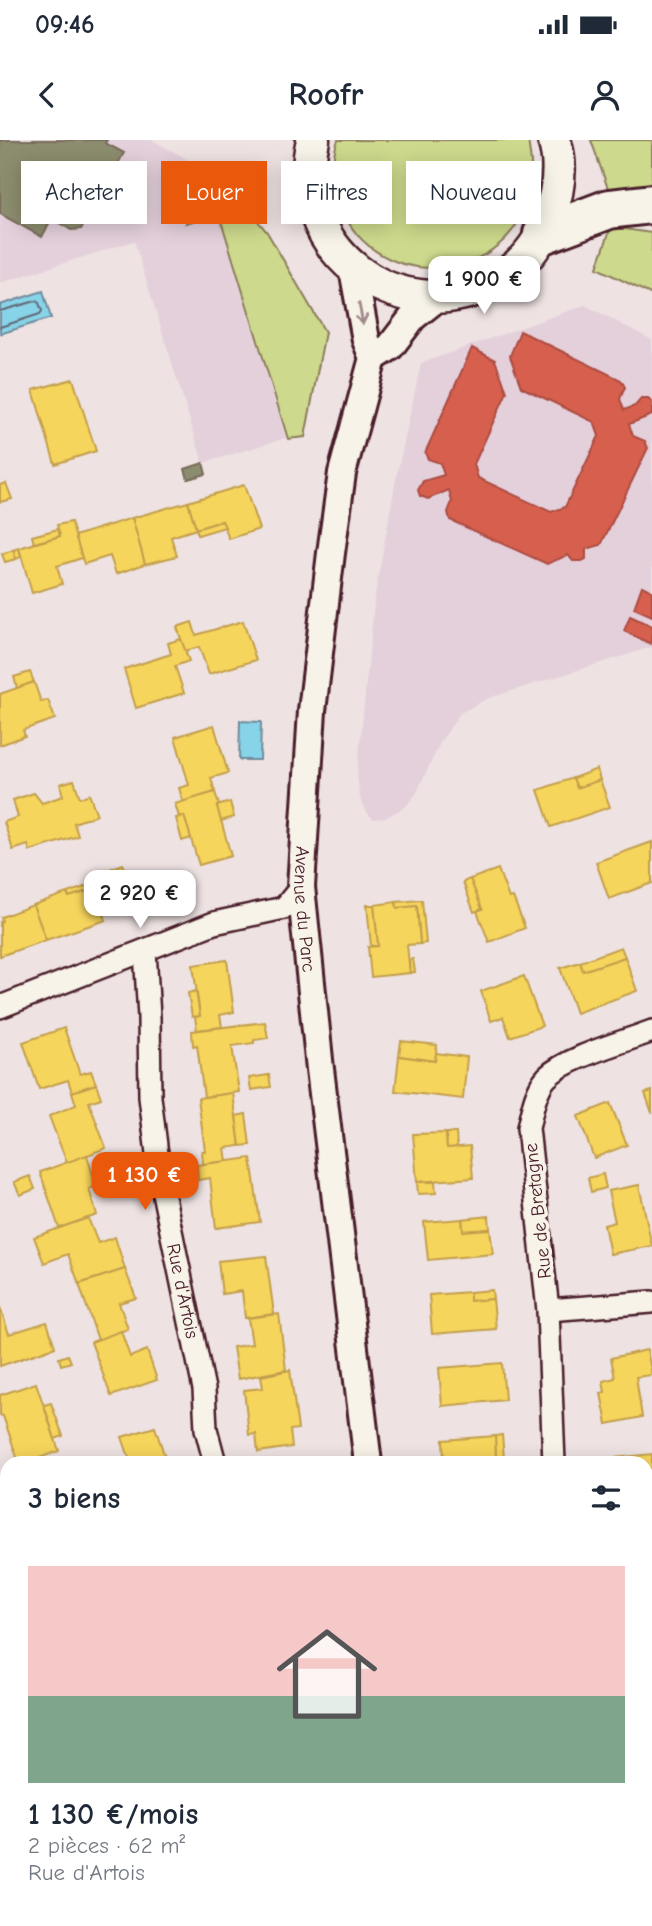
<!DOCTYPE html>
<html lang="fr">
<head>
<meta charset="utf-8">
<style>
	:root { --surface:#fff; --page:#f2f2f3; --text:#1f2937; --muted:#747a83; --accent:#ea580c }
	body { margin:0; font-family:"Comic Neue",sans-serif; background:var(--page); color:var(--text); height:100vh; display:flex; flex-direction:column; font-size:26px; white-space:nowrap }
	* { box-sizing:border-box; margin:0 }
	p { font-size:23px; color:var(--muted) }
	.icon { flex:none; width:38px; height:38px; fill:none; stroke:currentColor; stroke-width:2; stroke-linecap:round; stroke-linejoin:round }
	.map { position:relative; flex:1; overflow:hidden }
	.details { position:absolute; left:0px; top:1316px; width:653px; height:471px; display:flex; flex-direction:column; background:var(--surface); border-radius:21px 21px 0 0; box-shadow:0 4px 18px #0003 }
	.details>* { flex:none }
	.hud { position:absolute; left:21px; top:21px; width:611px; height:63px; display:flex; gap:14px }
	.price { position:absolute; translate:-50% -60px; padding:0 16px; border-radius:14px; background:#fff; color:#222; font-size:23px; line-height:46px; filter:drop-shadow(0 2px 4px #0008) }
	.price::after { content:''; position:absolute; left:50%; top:42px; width:21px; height:16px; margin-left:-10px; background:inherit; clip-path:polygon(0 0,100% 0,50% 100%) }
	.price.current { background:var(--accent); color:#fff }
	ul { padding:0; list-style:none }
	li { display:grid; align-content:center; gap:14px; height:371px; padding:0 28px }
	li span { display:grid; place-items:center; height:217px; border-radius:0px; color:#555 }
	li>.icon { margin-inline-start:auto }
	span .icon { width:126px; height:126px; fill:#fffc; stroke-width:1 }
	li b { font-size:30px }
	h2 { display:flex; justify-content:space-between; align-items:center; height:84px; padding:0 28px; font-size:30px }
	.tag { padding:0 24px; border-radius:0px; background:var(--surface); box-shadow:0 4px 18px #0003; font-size:24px; line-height:63px }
	.tag.current { background:var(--accent); color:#fff }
	.status { display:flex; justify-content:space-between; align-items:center; height:49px; padding:0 35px; background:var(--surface); direction:ltr }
	.status svg { height:19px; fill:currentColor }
	header { display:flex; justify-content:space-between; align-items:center; height:91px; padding:0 28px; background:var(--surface); font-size:32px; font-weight:800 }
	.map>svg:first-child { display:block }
</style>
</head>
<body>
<div class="status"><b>09:46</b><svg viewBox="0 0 49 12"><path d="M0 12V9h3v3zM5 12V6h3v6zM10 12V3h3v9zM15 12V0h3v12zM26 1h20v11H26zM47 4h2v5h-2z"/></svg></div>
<header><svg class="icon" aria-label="back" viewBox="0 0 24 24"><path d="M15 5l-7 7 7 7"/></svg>Roofr<svg class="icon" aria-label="person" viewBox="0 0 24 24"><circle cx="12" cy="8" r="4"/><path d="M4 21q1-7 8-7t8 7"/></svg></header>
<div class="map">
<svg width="652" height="1786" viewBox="0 0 652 1786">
	<rect width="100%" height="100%" fill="#eee3e2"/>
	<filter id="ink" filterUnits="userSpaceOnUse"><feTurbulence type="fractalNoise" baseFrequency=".0143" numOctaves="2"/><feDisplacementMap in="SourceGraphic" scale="14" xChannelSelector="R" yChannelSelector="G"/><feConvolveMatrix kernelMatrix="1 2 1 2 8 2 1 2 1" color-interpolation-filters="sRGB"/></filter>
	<g filter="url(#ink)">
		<g fill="#e4d0db">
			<path d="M0,0H152L187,19L192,24L197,41L211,52L286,298L203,323L134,101L0,143Z"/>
			<path d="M585,165L652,200V507L489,558L460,573L440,603L416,654L405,667L385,678L373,679L365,670L360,658L357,634L375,454L396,339L421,223Z"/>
		</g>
		<g fill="#cdd98c" stroke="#8c7c5c" stroke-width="2">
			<path d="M338,0H528C531,20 534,38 528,58C503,151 363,152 338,57C333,39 331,18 338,0Z"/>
			<path d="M591,0H652V49L611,57Z"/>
			<path d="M203,44L228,45L267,92L325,192L305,297L288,299L219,74L186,83Z"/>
			<path d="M611,87L652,93V155L597,128Z"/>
		</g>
		<g fill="#87d3e7" stroke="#6f8b9c" stroke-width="2">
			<path d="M43,151L51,178L0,194V165Z"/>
			<path d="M240,581L261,582L260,620H239Z"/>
		</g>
		<g fill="#f6d55c" stroke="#c29e4d" stroke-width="2">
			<path d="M73,239L96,311L55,324L33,250Z"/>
			<path d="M6,343L12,359L0,362V345Z"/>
			<path d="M244,345L259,389L229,399L222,381L196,389L188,362Z"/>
			<path d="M188,362L196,389L171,397L177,416L145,424L132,378Z"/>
			<path d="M132,378L145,424L116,434L110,416L84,424L75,396Z"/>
			<path d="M222,381L225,387L198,395L196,389Z"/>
			<path d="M71,382L82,418L57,426L62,444L32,453L19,408L60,396L57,385Z"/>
			<path d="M58,389L60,396L34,403L32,396Z"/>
			<path d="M19,408L21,417L16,419L13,410Z"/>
			<path d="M13,410L16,419L5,422L2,414Z"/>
			<path d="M243,481L256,520L209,534L199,507L185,511L177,487L192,482L196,495Z"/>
			<path d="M181,499L189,521L175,526L184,553L136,568L124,529L171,514L168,503Z"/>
			<path d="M30,532L34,542L17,548L14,537Z"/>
			<path d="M34,542L41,562L48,560L55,579L23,590L25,596L0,605V554Z"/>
			<path d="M214,585L228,633L211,638L215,652L183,662L179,648L189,645L175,597Z"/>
			<path d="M597,629L600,640L577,648L573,638Z"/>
			<path d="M573,638L577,648L600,640L610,667L551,687L538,650Z"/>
			<path d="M74,640L80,658L89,654L97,675L74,683L78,696L30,711L28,705L13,710L4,682L18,677L13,660L34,653L42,663L63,656L60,644Z"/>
			<path d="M215,652L219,665L217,666L231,716L199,725L184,676L179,677L175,664Z"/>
			<path d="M230,662L234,677L221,681L217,666Z"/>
			<path d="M184,676L191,698L182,701L176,678Z"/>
			<path d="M652,702V743L609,759L596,722Z"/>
			<path d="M123,724L127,734L114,739L110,729Z"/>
			<path d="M498,729L509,758L513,757L525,788L489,802L477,771L482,769L470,739Z"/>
			<path d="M470,739L482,769L474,772L463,742Z"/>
			<path d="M93,744L95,749L69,757L67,753Z"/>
			<path d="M95,749L106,780L46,800L33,765L67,753L69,757Z"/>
			<path d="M422,760L426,803L420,804L417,766L397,768L396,762Z"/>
			<path d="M396,762L397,768L417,766L420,804L407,805L410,833L371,837L368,807L378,806L374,765Z"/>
			<path d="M33,765L46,800L0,816V782L2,781L1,777Z"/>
			<path d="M367,765H374L378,806H371Z"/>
			<path d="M621,807L625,817L583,831L580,822Z"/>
			<path d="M625,817L637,851L576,873L560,828L580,822L583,831Z"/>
			<path d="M413,819L415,832L410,833L409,820Z"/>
			<path d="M227,820L234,872L220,875L222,887L197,890L195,877L200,876L193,825Z"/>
			<path d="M524,836L542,886L510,897L503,877L491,881L481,851Z"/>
			<path d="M196,851L200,876L192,877L188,853Z"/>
			<path d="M265,882L268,898L254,900V903L232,906L239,952L204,957L197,905L193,906L192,891Z"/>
			<path d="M64,888L80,934L91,931L96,944L72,952L68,940L39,949L23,902Z"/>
			<path d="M401,901L437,905L435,921L399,916Z"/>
			<path d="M436,913L467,917L463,959L395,951L399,916L435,921Z"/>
			<path d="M269,935L271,947L251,950L249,938Z"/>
			<path d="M96,944L101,958L89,962L106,1008L67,1023L49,976L76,965L72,952Z"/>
			<path d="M652,951V973L645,953Z"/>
			<path d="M233,953L240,1006L225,1008L227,1021L203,1024L202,1011H205L198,958Z"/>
			<path d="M610,963L627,1005L594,1018L578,976Z"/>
			<path d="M246,974L250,1005L240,1006L236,976Z"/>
			<path d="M446,993L447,1008L470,1006L473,1038L417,1042L413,994Z"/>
			<path d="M446,993H456L457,1007L447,1008Z"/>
			<path d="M87,1015L96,1046L89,1049L97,1075L59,1088L40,1032Z"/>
			<path d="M251,1018L260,1082L216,1088L210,1038L198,1040L197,1025Z"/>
			<path d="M603,1034L606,1048L591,1052L588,1038Z"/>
			<path d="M30,1036L35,1049L20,1055L14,1042Z"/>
			<path d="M417,1042H435L436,1053L418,1054Z"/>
			<path d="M639,1045L652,1106L610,1114L604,1085L615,1082L608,1051Z"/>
			<path d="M489,1076L490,1089L463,1091L462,1079Z"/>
			<path d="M88,1078L98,1103L115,1097L125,1129L79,1144L68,1114L44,1123L34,1097Z"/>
			<path d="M462,1079L463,1091L490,1089L493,1114L428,1120L424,1082Z"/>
			<path d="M266,1116L274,1174L245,1178L242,1151L222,1154L218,1121Z"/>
			<path d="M125,1129L136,1158L119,1163L128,1189L98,1200L79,1144Z"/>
			<path d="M492,1150L493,1159L470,1161V1152Z"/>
			<path d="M470,1152V1161L493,1159L496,1189L432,1194L429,1155Z"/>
			<path d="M0,1167L9,1194L47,1182L55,1207L0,1226Z"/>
			<path d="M279,1174L286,1230L238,1239L233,1207L252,1204L248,1178Z"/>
			<path d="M121,1191L130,1217L147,1210L157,1240L111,1256L91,1202Z"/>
			<path d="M647,1210L652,1235L636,1237L642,1277L607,1284L601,1253L605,1252L603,1241L615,1238L611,1218Z"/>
			<path d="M68,1215L71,1222L61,1225L59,1218Z"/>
			<path d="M502,1223L505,1260L442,1266L439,1228Z"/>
			<path d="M290,1230L298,1289L290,1290L292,1307L258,1312L256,1294L249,1295L244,1250L263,1248L261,1236Z"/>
			<path d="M36,1243L59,1311L26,1323H19L3,1276L0,1275V1255Z"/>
			<path d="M51,1263L63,1296L55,1299L44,1265Z"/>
			<path d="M155,1287L167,1323H131L122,1297Z"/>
			<path d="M502,1295L504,1318L496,1319L495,1296Z"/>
			<path d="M495,1296L496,1319L504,1318V1323H444L443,1300Z"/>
			<path d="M652,1314V1363H646V1323H605V1319Z"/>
			<path d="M652,1646V1684L646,1687V1649Z"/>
			<path d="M652,1712V1754L648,1756L646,1752V1715Z"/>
			<path d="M7,1764V1780H40L43,1786H3L0,1766Z"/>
			<path d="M40,1780H81L83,1785L43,1786Z"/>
			<path d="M135,1780H155L139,1786Z"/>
			<path d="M508,1780H554L556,1784L551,1786H511Z"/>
			<path d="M598,1780H620L621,1783L613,1786H601Z"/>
		</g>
		<g fill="#d6604d" stroke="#ac4c43" stroke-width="2">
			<path d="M520,191L621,240L625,247L620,259L624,270L635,266L641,259H648L652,262V275L629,284L633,296L645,301L648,308L601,405L586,409V419L582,421H573L568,415L547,424L450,380L448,372L452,362L449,350L428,359L420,356L418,350L423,341L444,335L440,323L428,319L425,313L472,208L495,220L507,252L474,324L478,338L551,372L565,367L599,296L594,282L521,247L510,216Z"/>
			<path d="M642,446L652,451V476L634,468Z"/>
			<path d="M630,476L652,486L651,504L624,491Z"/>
		</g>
		<g fill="#8c8c6e" stroke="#786b5a" stroke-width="2">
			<path d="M0,0H107L105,3L124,13L81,89L71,90L52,78L42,97L0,74Z"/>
			<path d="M203,323L206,334L188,339L185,329Z"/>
		</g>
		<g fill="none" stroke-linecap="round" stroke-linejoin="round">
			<path stroke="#626776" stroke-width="2" d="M0,171L36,161L39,163L42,171L40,174L0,187"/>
			<g stroke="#4a1f2b" stroke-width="26">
				<g id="minor">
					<path id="s1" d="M145,811L149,877L150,957L160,1038L204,1249L206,1289L215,1323"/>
					<path d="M0,867L214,783L284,768L301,747"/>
					<path d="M548,1170L652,1162"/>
					<path d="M554,1323L548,1170L528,988C532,972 535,950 547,937C567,917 624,902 652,891"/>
					<path d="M0,1404L7,1424"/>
					<path d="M646,1546L652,1551"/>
					<path d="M0,1724L7,1721"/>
				</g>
			</g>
			<g stroke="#4a1f2b" stroke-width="32">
				<g id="tertiary">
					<path id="s2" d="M353,129L366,200L373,218L342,333L331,413L312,571L301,747L320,929L368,1323"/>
					<path d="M373,218L390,207L413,177L437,158"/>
					<path d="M379,1786L382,1780"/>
				</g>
			</g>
			<g stroke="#4a1f2b" stroke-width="37">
				<path id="secondary" d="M313,0C287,108 396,193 495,141C521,127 539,106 549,78C558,53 563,26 554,0"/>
			</g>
			<g stroke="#4a1f2b" stroke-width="44">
				<path id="motorway" d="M543,94L609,69L652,64"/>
			</g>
			<use href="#minor" stroke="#f7f3e8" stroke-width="21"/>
			<use href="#tertiary" stroke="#f7f3e8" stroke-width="26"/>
			<use href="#secondary" stroke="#f7f3e8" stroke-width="32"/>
			<use href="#motorway" stroke="#f7f3e8" stroke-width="38"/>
		</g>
		<defs><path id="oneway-shaft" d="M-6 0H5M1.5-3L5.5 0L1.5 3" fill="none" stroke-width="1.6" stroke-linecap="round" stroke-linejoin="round" transform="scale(1.75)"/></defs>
		<use stroke="#a0898a" href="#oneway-shaft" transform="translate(361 174) rotate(79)"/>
	</g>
	<g text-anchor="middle" stroke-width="7" stroke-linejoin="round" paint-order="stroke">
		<g font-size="19" fill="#4a1f2b" stroke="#f7f3e8">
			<text dy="7" stroke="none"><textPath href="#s2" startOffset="649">Avenue du Parc</textPath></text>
			<text transform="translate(537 1071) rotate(-96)" y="7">Rue de Bretagne</text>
			<text dy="7" stroke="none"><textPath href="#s1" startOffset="343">Rue d'Artois</textPath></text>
		</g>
	</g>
</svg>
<b class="price" style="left:484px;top:176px">1 900 €</b>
<b class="price" style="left:140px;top:790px">2 920 €</b>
<b class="price current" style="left:145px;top:1072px">1 130 €</b>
<div class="hud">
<a class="tag">Acheter</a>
<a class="tag current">Louer</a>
<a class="tag">Filtres</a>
<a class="tag">Nouveau</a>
</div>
<section class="details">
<h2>3 biens<svg class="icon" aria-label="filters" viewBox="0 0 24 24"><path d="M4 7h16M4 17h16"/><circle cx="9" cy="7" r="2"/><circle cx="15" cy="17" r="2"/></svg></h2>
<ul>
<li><span style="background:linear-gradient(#f6c9c9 60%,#7fa58c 0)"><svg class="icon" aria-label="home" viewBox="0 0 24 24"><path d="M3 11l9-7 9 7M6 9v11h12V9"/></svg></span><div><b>1 130 €/mois</b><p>2 pièces · 62 m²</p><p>Rue d'Artois</p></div></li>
</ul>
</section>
</div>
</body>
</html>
